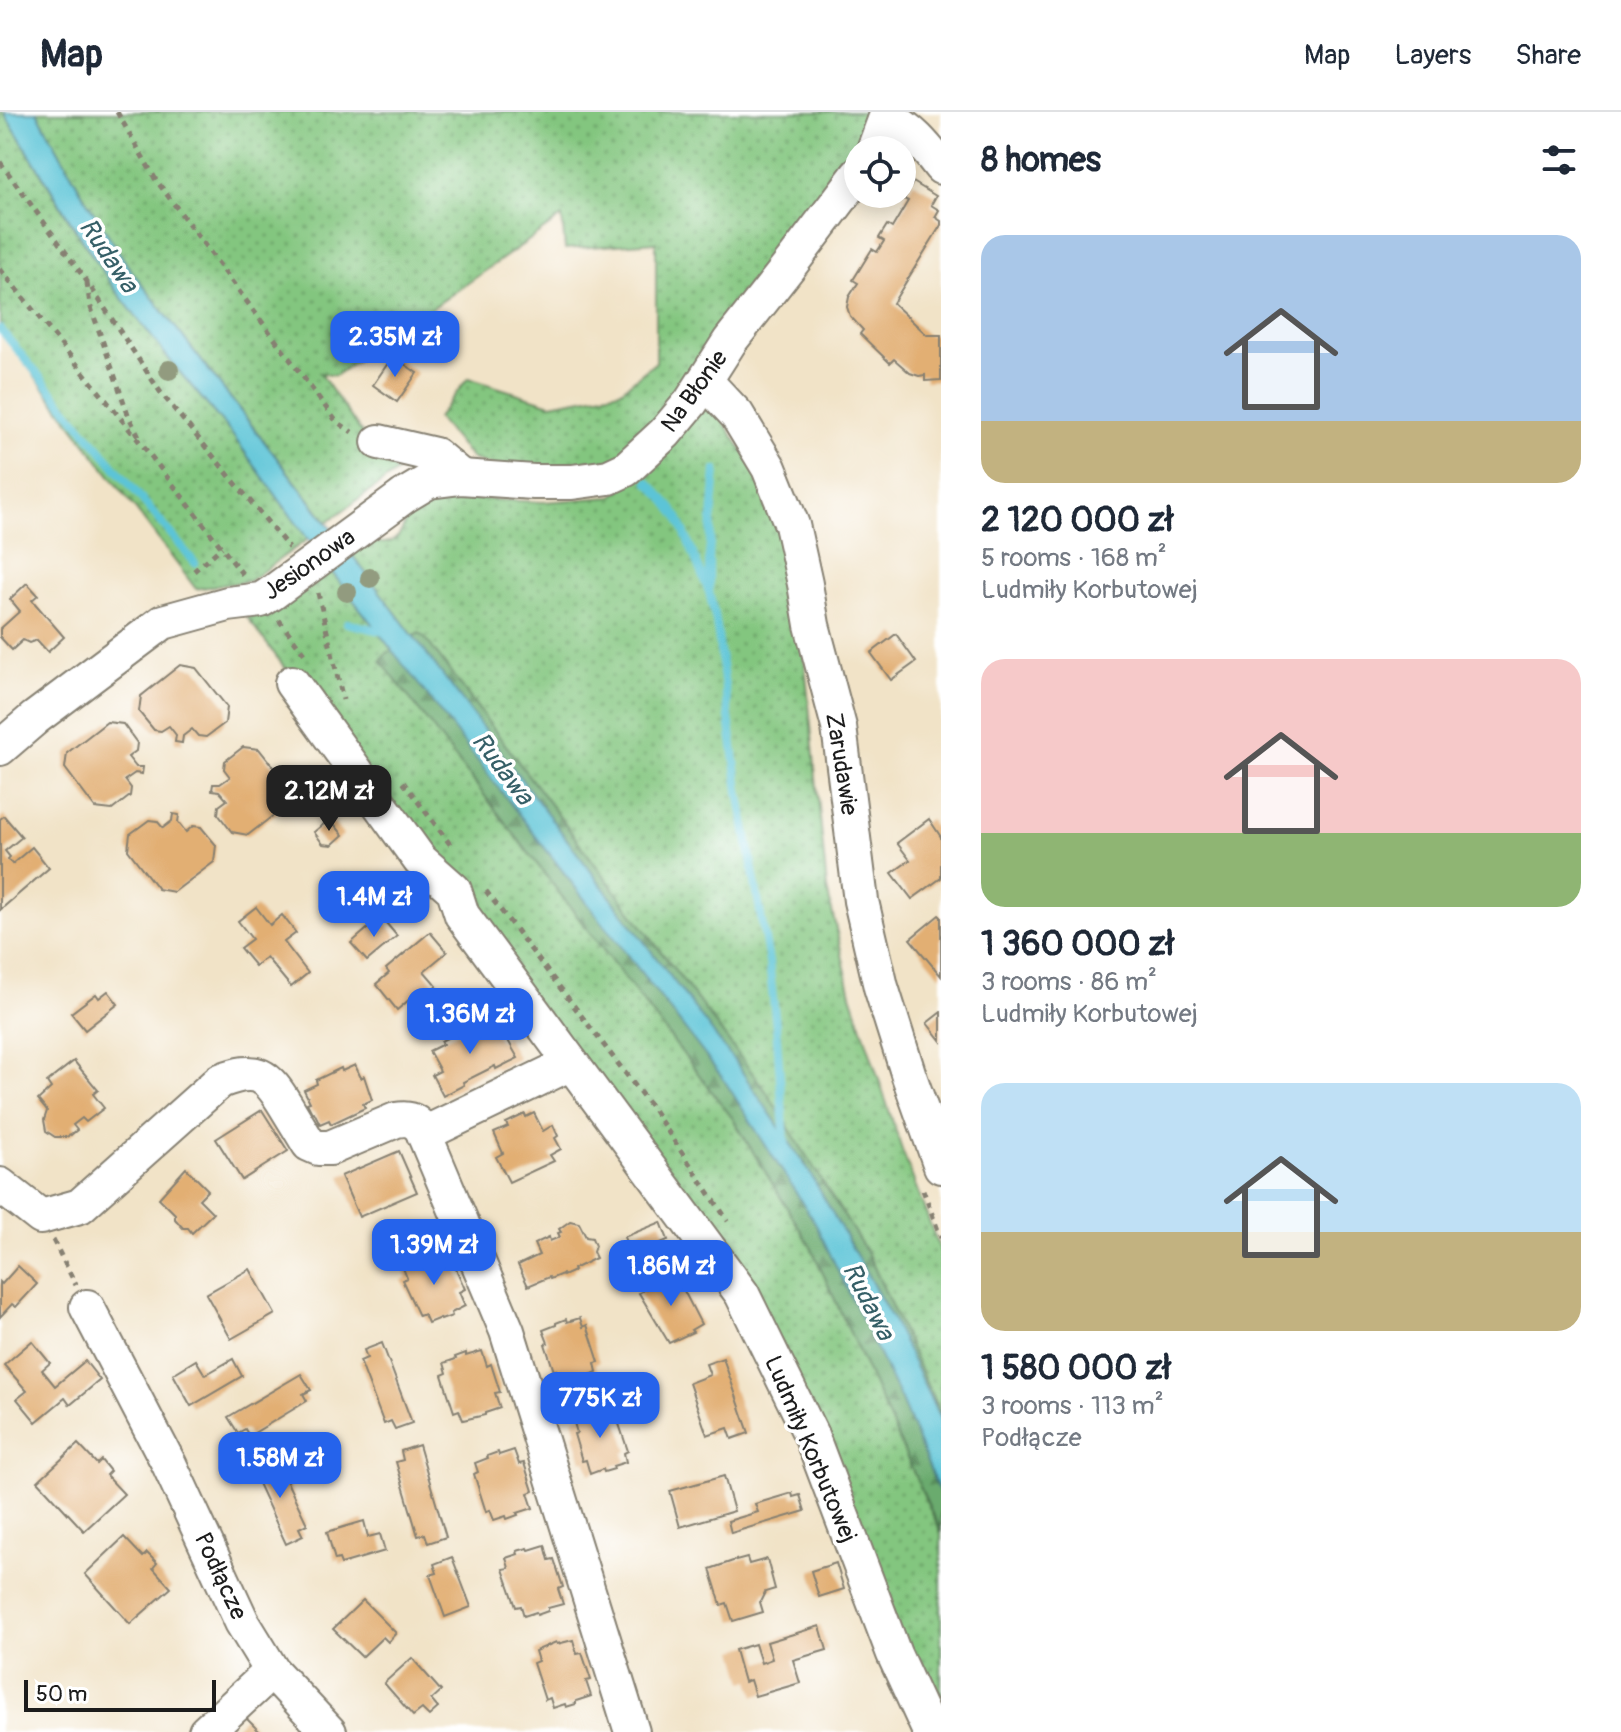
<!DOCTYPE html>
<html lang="en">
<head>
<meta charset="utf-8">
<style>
	:root { --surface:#fff; --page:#f2f2f3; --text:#1f2937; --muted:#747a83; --line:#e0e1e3; --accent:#2563eb }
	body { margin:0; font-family:Pangolin,sans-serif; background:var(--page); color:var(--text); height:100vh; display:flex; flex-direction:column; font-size:30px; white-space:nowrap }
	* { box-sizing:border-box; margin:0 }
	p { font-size:26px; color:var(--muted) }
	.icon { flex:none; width:44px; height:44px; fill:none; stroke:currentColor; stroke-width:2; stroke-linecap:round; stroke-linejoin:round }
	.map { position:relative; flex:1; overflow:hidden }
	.details { display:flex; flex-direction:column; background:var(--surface); width:680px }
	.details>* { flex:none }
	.buttons { position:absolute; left:844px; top:24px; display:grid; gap:16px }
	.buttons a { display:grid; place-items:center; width:72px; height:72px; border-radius:50%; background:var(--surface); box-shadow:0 4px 20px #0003; font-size:40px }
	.scale { position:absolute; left:24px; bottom:20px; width:192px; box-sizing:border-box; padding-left:8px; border:4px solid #1c1c1c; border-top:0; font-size:22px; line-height:28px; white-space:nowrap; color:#1c1c1c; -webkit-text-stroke:6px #fff; paint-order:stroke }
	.price { position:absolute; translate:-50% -68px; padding:0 18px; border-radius:16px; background:var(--accent); color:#fff; font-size:26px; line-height:52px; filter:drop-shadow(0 2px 4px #0008) }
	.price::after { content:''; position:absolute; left:50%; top:48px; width:24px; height:18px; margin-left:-12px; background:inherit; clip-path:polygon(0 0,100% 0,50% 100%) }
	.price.on { background:#222; color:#fff }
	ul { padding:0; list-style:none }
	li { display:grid; align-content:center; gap:16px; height:424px; padding:0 40px }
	li span { display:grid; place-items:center; height:248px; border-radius:24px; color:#555 }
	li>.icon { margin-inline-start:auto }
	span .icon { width:144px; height:144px; fill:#fffc; stroke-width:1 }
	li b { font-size:34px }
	h2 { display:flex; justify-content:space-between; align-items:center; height:96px; padding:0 40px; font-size:34px }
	header { display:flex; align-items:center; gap:48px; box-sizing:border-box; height:112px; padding:0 40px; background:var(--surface); border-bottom:2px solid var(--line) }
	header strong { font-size:38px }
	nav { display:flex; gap:44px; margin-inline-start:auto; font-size:28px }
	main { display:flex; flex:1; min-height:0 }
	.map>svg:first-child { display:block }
</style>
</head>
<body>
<header>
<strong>Map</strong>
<nav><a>Map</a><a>Layers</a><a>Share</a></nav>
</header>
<main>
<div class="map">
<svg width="941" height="1620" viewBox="0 0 941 1620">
	<defs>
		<pattern id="grass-dots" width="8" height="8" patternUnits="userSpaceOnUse" patternTransform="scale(2)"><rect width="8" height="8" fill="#83c67f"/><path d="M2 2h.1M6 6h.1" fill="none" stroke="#6aa067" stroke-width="1.8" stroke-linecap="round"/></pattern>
		<pattern id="forest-firs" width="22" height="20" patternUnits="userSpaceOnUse" patternTransform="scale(2)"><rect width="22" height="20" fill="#6aab6e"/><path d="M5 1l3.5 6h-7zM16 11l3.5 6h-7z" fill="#568a5a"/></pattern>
	</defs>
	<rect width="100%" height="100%" fill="#fff"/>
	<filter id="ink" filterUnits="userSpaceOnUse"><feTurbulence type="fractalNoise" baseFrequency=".0125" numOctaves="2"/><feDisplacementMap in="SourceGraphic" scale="16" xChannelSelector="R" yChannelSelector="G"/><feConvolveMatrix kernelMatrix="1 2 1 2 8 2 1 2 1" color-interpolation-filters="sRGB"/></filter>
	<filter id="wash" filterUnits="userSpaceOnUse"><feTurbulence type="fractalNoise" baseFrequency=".006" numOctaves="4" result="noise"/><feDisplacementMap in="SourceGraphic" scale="32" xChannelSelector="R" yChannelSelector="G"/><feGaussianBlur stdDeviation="1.8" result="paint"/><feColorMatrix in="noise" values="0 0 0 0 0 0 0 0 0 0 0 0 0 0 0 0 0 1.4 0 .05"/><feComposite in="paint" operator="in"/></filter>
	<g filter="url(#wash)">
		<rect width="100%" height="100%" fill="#f1e3c7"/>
		<g fill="url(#grass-dots)" stroke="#50714e" stroke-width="2">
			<path d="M0,0H4L75,118L114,176L173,252L231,321L308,427L249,469L196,477L0,218Z"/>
			<path d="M37,0H876L858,38V45L842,67L790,130L756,168L709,231L677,281L640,325L616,346L592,356H501L472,347L437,306L468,266L551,292L620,279L656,250V130L565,137L562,105L335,264L320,261L373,337L397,360L327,410L128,154L86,88Z"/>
			<path d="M712,293L770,379L804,542L827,777L851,882L902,1038L941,1141V1309L738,954L352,443L370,429C392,435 401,427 406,406L424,394L452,389L479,387L543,390L611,385L649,356L704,295Z"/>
			<path d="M331,459L724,968L941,1384V1620L748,1177L247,505L286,494Z"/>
		</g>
		<path fill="url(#forest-firs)" stroke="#436445" stroke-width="2" d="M419,521L425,526L766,979L869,1144L941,1304V1421L811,1135L733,1007L381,549L384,543Z"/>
		<path fill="#5bc4d7" stroke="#3c707a" stroke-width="2" d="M4,0H37L86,88L128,154L352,443L738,954L807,1056L893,1208L941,1309V1384L901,1288L814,1109L724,968L331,459L231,321L173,252L114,176L76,118Z"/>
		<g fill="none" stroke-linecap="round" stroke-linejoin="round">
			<g stroke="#5bc4d7" stroke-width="8">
				<path d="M0,217L195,451"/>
				<path d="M648,370L665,388L678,405L709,480L716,509L739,679L769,850L776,914L785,1030"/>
				<path d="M709,475V444L716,358"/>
				<path d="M347,511L385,520"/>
			</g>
		</g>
		<g id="blocks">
			<g fill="#e2af73">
				<path d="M913,70L936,84L931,93L939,98L935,105L941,109V113L893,191L927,223H941V268L925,269V263L919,264L910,261L894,247L890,251L860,222L863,218L850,204L847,195L849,185L858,171L853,168L872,137L877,140L884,129L879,126L887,113L892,116L908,89L904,87Z"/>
				<path d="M393,244L417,261L397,290L373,273Z"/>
				<path d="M27,471L38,483L32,488L64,525L48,540L37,528L29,531L23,528L12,538L0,525V517L20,499L10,487Z"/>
				<path d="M896,522L916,550L891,568L871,541Z"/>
				<path d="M180,553L196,556L227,595L225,611L206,625L198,624L192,617L183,624L182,631L175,630L176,623L169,614L161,619L154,618L139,600L141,584Z"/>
				<path d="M107,610L123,612L137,631L136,639L128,645L136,655H143L142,662L135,661L125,668L131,676L130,684L112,698L95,696L65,656L67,641Z"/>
				<path d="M243,635L259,637L290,676L288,692L248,723L232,720L218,702L219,694L227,688L219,679L212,678L213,672H220L230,665L224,657L225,649Z"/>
				<path d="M173,702L179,703L178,710L186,720L193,714L201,715L216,733L214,750L174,780L158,777L128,738L130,722L149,708L157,709L163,716L172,709Z"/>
				<path d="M4,704L22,725L5,739L10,745L8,747L12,752L32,735L49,756L0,798V707Z"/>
				<path d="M330,707L343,723L332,733L323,732L314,720Z"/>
				<path d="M929,707L941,725V766L912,787L892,761L910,748L897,731Z"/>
				<path d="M256,795L270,813L282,803L296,821L284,830L308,861L291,875L266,845L255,854L240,836L252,827L238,809Z"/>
				<path d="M939,803L941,805V864L910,827Z"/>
				<path d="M381,805L397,824L367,849L351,831Z"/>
				<path d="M430,820L447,840L424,859L437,874L414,892L410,887L397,898L376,872L389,861L386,857Z"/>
				<path d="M108,879L118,892L85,918L71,901L96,882L99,886Z"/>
				<path d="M941,900V929L927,911Z"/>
				<path d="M489,908L499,929L506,925L518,946L496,957L495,954L463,970L464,973L443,984L432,963L440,959L429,939L443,932L441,929L474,912L475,915Z"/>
				<path d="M74,949L98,978L93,982L104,996L86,1010L82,1006L73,1013L77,1018L71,1023L66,1025H55L46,1019L44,1008L47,999L38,988L51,976L47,970Z"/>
				<path d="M355,953L361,966L364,964L372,988L363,992L365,996L331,1012L329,1008L320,1012L314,1000L312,1001L307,991L310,990L304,978L317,972L316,968L341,956L342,959Z"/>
				<path d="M262,998L288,1039L242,1068L216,1027Z"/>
				<path d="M534,1001L543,1019L553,1013L558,1024L555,1026L561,1037L550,1043L554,1049L509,1070L496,1045L503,1041L494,1021L508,1015L506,1011L525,1002L526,1005Z"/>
				<path d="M399,1039L417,1080L359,1105L341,1064Z"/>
				<path d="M186,1056L208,1078L199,1087L213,1101L192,1121L188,1116H183L175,1107V1102L159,1086Z"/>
				<path d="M570,1109L579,1111L586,1125L592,1126L595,1134L593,1140L596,1146L573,1157L574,1159L563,1164L562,1162L550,1167L549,1165L528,1174L518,1153L539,1143L534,1132L549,1125L550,1129L560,1125L558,1121L561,1120L559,1117Z"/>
				<path d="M661,1110L668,1128L631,1143L624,1125Z"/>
				<path d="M440,1138L446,1153L453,1150L465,1177L459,1180L465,1194L451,1201L452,1204L441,1208L440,1206L428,1211L424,1202L419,1204L402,1168L407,1166L403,1156L414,1151L413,1148L424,1143L425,1146Z"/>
				<path d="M18,1154L37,1172L16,1195L12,1192L0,1205V1170L2,1172Z"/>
				<path d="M250,1157L275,1202L231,1227L206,1182Z"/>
				<path d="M672,1162L678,1172L680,1171L701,1212L691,1218L693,1220L669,1231L639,1181L649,1175L648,1173L660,1166L661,1168Z"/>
				<path d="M580,1206L583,1215L587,1213L599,1250L595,1251L597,1260L575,1270L574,1267L561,1272L556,1258L554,1259L545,1232L548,1231L543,1218L556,1213V1211L566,1207L567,1210Z"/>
				<path d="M32,1229L50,1251L42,1258L55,1274L85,1249L100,1268L70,1293L65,1286L36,1310L17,1287L27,1279L4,1253Z"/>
				<path d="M382,1231L412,1311L395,1317L391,1309L384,1312L360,1249L367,1246L364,1238Z"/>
				<path d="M482,1239L487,1254L491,1252L500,1280L495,1281L500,1296L485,1301V1303L463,1308L459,1298L454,1300L442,1263L447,1261L444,1251L456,1247L455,1245L466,1241V1244Z"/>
				<path d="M723,1246L749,1321L732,1327L728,1316L707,1323L689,1271L710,1263L706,1252Z"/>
				<path d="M233,1247L242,1264L191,1294L173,1262L196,1248L205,1263Z"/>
				<path d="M301,1262L311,1278L303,1282L307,1289L249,1324L245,1317L238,1321L228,1305Z"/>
				<path d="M609,1295L612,1304L616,1303L628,1339L624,1341L626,1350L613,1354L614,1357L604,1360L603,1357L590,1362L586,1348L582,1349L574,1322L577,1321L573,1307L595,1297L596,1300Z"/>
				<path d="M78,1332L97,1352L101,1348L110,1359L106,1363L124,1382L84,1419L38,1369Z"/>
				<path d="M419,1333L446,1425L428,1431L425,1422L418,1424L396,1350L403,1348L401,1339Z"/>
				<path d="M514,1338L519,1352L524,1351L533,1379L528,1381L533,1396L517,1401L518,1403L507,1407L506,1404L494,1408L490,1398L486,1400L474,1362L478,1360L475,1351L488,1346L487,1344L498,1340L499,1343Z"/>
				<path d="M267,1346L271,1355L278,1351L307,1412L299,1416L303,1424L286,1432L250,1354Z"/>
				<path d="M724,1364L734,1399L680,1415L670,1379Z"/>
				<path d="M792,1381L793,1385L800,1383L805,1399L731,1421L728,1409L758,1400L755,1392Z"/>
				<path d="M364,1409L368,1425L380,1422L385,1439L341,1452L339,1447L335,1448L327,1420Z"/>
				<path d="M124,1425L143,1445L147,1441L157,1451L153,1456L171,1476L130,1512L85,1462Z"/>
				<path d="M545,1433L549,1448L554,1447L563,1475L558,1477L563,1492L548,1496V1499L537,1503L536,1500L524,1504L521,1494L516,1495L510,1477L503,1457L509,1456L506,1446L518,1442L517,1439L528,1436L529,1438Z"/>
				<path d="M452,1445L471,1495L445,1505L430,1463L437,1461L434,1452Z"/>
				<path d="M747,1446L749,1452L767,1447L775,1477L765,1480L760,1490L763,1500L733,1509L727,1491L721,1493L710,1457L736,1448V1449Z"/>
				<path d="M836,1451L844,1477L819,1485L811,1459Z"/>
				<path d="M363,1488L396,1521L388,1530L383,1525L362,1545L333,1517Z"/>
				<path d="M820,1514L827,1538L793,1548L800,1571L755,1584L750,1568L744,1570L735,1538L755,1532L761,1551L772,1547L767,1530Z"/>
				<path d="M573,1528L577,1542L582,1541L591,1568L586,1569L591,1584L576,1589V1592L566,1595L565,1592L553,1596L550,1586L545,1588L533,1551L538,1549L535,1539L556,1530L557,1532Z"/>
				<path d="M412,1546L441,1579L431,1588L438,1596L429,1604L422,1597L413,1604L384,1571Z"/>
				<path d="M245,1605L260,1620H230Z"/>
			</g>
		</g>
	</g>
	<g filter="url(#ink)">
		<use href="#blocks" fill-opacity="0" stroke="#868072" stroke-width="2"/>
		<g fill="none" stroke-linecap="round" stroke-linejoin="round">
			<g stroke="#868072" stroke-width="38">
				<g id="minor">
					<path d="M887,5C911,17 925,34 941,55"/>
					<path d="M874,38L888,0"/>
					<path d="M705,269L737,303L769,356L792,413L805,472L812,513L839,615L861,789L881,875L909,964L941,1054"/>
					<path d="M379,330L435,343L461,365"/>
					<path d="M404,384L429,369L461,365L534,370H572L609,365L626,357L665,321L691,290L730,229L793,149L858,63"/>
					<path d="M292,571L420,748L454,778L462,803L742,1182L811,1323L894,1542L930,1620"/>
					<path d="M0,636L35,606L163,510L228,492L261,488L272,481"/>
					<path d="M424,1022L571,951"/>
					<path d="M0,1073L41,1105L80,1094L220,969C258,954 267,963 286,994C294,1007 301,1019 309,1032L318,1036H330L396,1008C407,1006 414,1007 422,1017L507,1219L632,1620"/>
					<path d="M87,1195L169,1352L242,1510L272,1559L329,1620"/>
					<path d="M206,1620L272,1559"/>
				</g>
			</g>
			<g stroke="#868072" stroke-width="5" stroke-dasharray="6 6" stroke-linecap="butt">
				<path d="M117,0L156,68L336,309L352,320"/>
				<path d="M0,50L86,168L161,281L289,436"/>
				<path d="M0,157L147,339L243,463"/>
				<path d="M87,171L90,193L129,305L141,328"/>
				<path d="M194,459L222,435"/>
				<path d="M318,481L343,588"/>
				<path d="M279,508L307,545"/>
				<path d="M403,670L453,736"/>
				<path d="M486,779L652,996L728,1109"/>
				<path d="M923,1078L941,1126"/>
				<path d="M53,1128L76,1173"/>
			</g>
			<use href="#minor" stroke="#fff" stroke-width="34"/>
			<g stroke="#868072" stroke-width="38" stroke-linecap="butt">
				<path id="minor-bridge" d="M272,481L404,384"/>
			</g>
			<use href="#minor-bridge" stroke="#fff" stroke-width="34"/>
		</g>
		<g fill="#929b7f">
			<circle cx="169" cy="258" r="10"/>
			<circle cx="370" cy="466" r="10"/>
			<circle cx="347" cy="480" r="10"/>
		</g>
	</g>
	<g text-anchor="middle" stroke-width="7" stroke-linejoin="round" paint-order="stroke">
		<g font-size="24" fill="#1c1c1c" stroke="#fff">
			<text transform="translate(694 279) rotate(-54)" y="8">Na Błonie</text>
			<text transform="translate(309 452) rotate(-35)" y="8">Jesionowa</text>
			<text transform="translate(842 652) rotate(81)" y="8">Zarudawie</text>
			<text transform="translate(811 1337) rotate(67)" y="8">Ludmiły Korbutowej</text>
			<text transform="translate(221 1464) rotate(65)" y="8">Podłącze</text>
		</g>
		<g font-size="26" font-style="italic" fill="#355f67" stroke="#fff">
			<text transform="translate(109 143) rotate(56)" y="9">Rudawa</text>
			<text transform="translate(503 656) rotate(53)" y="9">Rudawa</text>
			<text transform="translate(869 1189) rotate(63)" y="9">Rudawa</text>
		</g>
	</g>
</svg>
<div class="buttons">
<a><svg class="icon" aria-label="locate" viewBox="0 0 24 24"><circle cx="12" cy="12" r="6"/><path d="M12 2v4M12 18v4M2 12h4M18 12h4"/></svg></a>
</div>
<div class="scale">50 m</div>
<b class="price" style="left:395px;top:267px">2.35M zł</b>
<b class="price on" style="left:329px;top:721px">2.12M zł</b>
<b class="price" style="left:374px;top:827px">1.4M zł</b>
<b class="price" style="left:470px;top:944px">1.36M zł</b>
<b class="price" style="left:434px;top:1175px">1.39M zł</b>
<b class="price" style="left:671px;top:1196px">1.86M zł</b>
<b class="price" style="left:600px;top:1328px">775K zł</b>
<b class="price" style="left:280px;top:1388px">1.58M zł</b>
</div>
<section class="details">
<h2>8 homes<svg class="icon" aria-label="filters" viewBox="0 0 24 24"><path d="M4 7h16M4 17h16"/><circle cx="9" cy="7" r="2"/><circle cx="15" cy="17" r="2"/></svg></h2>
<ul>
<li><span style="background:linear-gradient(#a9c7e8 75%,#c2b280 0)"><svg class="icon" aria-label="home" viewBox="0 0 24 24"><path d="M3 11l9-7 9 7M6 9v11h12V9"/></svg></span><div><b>2 120 000 zł</b><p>5 rooms · 168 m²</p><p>Ludmiły Korbutowej</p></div></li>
<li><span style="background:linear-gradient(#f6c9c9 70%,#8fb573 0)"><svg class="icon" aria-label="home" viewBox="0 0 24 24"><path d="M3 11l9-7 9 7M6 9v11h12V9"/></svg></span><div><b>1 360 000 zł</b><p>3 rooms · 86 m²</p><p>Ludmiły Korbutowej</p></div></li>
<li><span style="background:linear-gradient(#bfe0f5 60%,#c2b280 0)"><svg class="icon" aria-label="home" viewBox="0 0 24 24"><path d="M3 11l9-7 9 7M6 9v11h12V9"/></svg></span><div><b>1 580 000 zł</b><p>3 rooms · 113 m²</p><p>Podłącze</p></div></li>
</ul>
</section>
</main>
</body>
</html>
